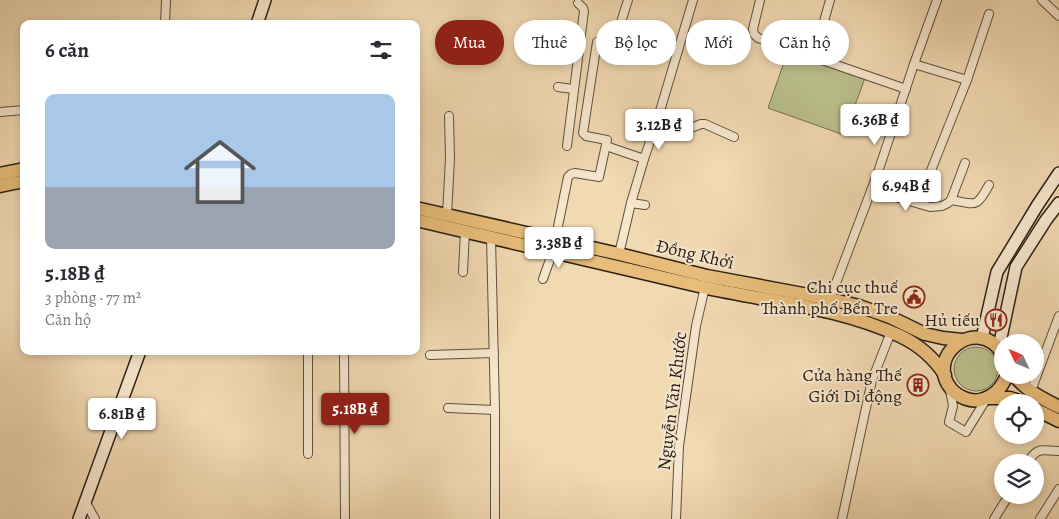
<!DOCTYPE html>
<html lang="vi">
<head>
<meta charset="utf-8">
<style>
	:root { --surface:#fff; --page:#f7f7f7; --text:#2b2b33; --muted:#7c7c81; --accent:#8f2418 }
	body { margin:0; font-family:Alegreya,serif; background:var(--page); color:var(--text); height:100vh; display:flex; flex-direction:column; font-size:19px; white-space:nowrap }
	* { box-sizing:border-box; margin:0 }
	p { font-size:16px; color:var(--muted) }
	.icon { flex:none; width:28px; height:28px; fill:none; stroke:currentColor; stroke-width:2; stroke-linecap:round; stroke-linejoin:round }
	.map { position:relative; flex:1; overflow:hidden }
	.drawer { position:absolute; left:20px; top:20px; width:400px; height:335px; display:flex; flex-direction:column; background:var(--surface); border-radius:10px; box-shadow:0 2px 8px #0003 }
	.drawer>* { flex:none }
	.top-card { position:absolute; left:435px; top:20px; width:475px; height:45px; display:flex; gap:10px }
	.needle { width:32px; rotate:314deg }
	.tools { position:absolute; left:994px; top:334px; display:grid; gap:10px }
	.tools a { display:grid; place-items:center; width:50px; height:50px; border-radius:50%; background:var(--surface); box-shadow:0 2px 8px #0003; font-size:25px }
	.price { position:absolute; translate:-50% -42px; padding:0 11px; border-radius:5px; background:#fff; color:#222; font-size:16px; line-height:32px; filter:drop-shadow(0 1px 2px #0008) }
	.price::after { content:''; position:absolute; left:50%; top:30px; width:15px; height:11px; margin-left:-8px; background:inherit; clip-path:polygon(0 0,100% 0,50% 100%) }
	.price.selected { background:var(--accent); color:#fff }
	ul { padding:0; list-style:none }
	li { display:grid; align-content:center; gap:10px; height:265px; padding:0 25px }
	li span { display:grid; place-items:center; height:155px; border-radius:10px; color:#555 }
	li>.icon { margin-inline-start:auto }
	span .icon { width:90px; height:90px; fill:#fffc; stroke-width:1 }
	li b { font-size:21px }
	h2 { display:flex; justify-content:space-between; align-items:center; height:60px; padding:0 25px; font-size:21px }
	.chip { padding:0 18px; border-radius:22px; background:var(--surface); box-shadow:0 2px 8px #0003; font-size:18px; line-height:45px }
	.chip.selected { background:var(--accent); color:#fff }
	.map>svg:first-child { display:block }
</style>
</head>
<body>
<div class="map">
<svg width="1059" height="519" viewBox="0 0 1059 519">
	<rect width="100%" height="100%" fill="#f1d9b2"/>
	<filter id="stains"><feTurbulence type="fractalNoise" baseFrequency=".004" numOctaves="4"/><feColorMatrix values="0 0 0 0 .2 0 0 0 0 .09 0 0 0 0 .02 0 0 0 .5 -.17"/></filter>
	<radialGradient id="worn" r=".72"><stop offset=".6" stop-color="#630" stop-opacity="0"/><stop offset="1" stop-color="#630" stop-opacity=".3"/></radialGradient>
	<g fill="#babf8c" stroke="#737052">
		<path d="M788,51L865,78L844,135L768,108Z"/>
		<circle cx="976" cy="369" r="22"/>
	</g>
	<g fill="none" stroke-linecap="round" stroke-linejoin="round">
		<g stroke="#5d4f3e" stroke-width="10">
			<g id="street">
				<path d="M760,0L753,29L754,34L758,38L906,89"/>
				<path d="M1042,0L1059,16"/>
				<path d="M165,24L166,0"/>
				<path d="M612,45L615,41L628,0"/>
				<path d="M814,57L830,0"/>
				<path d="M914,64L967,80"/>
				<path d="M558,87L573,89"/>
				<path d="M0,112L24,110"/>
				<path d="M657,121L691,128L701,124H705L734,137"/>
				<path d="M567,146L584,11L583,8L578,3"/>
				<path d="M606,146L644,159"/>
				<path d="M930,173L967,80L989,14"/>
				<path d="M871,190L930,207L942,206L948,203L951,200L965,163"/>
				<path d="M951,200C976,204 976,209 989,185"/>
				<path d="M631,203L645,205"/>
				<path d="M447,215L450,158L449,116"/>
				<path d="M491,237L495,410V519"/>
				<path d="M619,254L631,203L644,159L657,121L693,0"/>
				<path d="M463,272L465,231"/>
				<path d="M543,279L553,251L568,177L571,174L575,173L599,177L607,140L586,136L583,133L597,42"/>
				<path d="M830,299L877,175L914,64L937,0"/>
				<path d="M344,351L345,519"/>
				<path d="M430,355L494,353"/>
				<path d="M950,390L953,406L949,422L966,432L987,398"/>
				<path d="M1031,391L1059,316"/>
				<path d="M448,408L495,410"/>
				<path d="M308,454V351"/>
				<path d="M1028,462C1038,446 1041,451 1059,451"/>
				<path d="M86,503L95,519"/>
				<path d="M676,519L679,446L696,326L705,287"/>
				<path d="M842,519L872,380L891,332"/>
				<path d="M994,519L1009,495"/>
				<path d="M1040,519L1059,489"/>
			</g>
		</g>
		<g stroke="#2c2118" stroke-width="14">
			<g id="secondary">
				<path d="M257,24L265,0"/>
				<path d="M982,338L997,272L1037,206L1059,173"/>
				<path d="M999,347L1016,267L1046,220L1059,203"/>
				<path d="M79,519L140,351"/>
			</g>
		</g>
		<g stroke="#2c2118" stroke-width="15">
			<g id="primary">
				<path d="M0,174L24,169"/>
				<path d="M0,186L24,181"/>
				<path d="M416,208L619,254L707,276L830,299L859,306L890,317L925,334L943,338L962,340"/>
				<path d="M416,220C512,242 607,265 703,287C769,302 838,307 900,336C919,345 934,358 945,375"/>
				<path d="M1002,353C977,314 923,357 952,390C959,397 970,402 980,400C994,397 1002,388 1007,375"/>
				<path d="M1014,375C1025,390 1043,399 1059,407"/>
				<path d="M987,398H1010L1022,402"/>
				<path d="M1035,409L1059,421"/>
			</g>
		</g>
		<use href="#street" stroke="#f6e6cd" stroke-width="8"/>
		<use href="#secondary" stroke="#f6e6cd" stroke-width="11"/>
		<use href="#primary" stroke="#e8bc79" stroke-width="12"/>
	</g>
	<defs>
		<g id="civic-ring" transform="scale(1.125)"><circle r="9.5" fill="#f6e6cd" stroke="#8f2418" stroke-width="1.5"/><path d="M-.6-6.5H3V-4.5H.6V-3L4-1V1h2V6H-6V1h2V-1L-.6-3ZM-1.2 2.5V6h2.4V2.5Z" fill="#8f2418"/></g>
		<g id="restaurant-ring" transform="scale(1.125)"><circle r="9.5" fill="#f6e6cd" stroke="#8f2418" stroke-width="1.5"/><path d="M-5-6h1v4h1v-4h1v4h1v-4h1v5L-1.5 .5V6h-2V.5L-5-1ZM5-6V6H3V1.5H1.5Q1.5-4 5-6Z" fill="#8f2418"/></g>
		<g id="building-ring" transform="scale(1.125)"><circle r="9.5" fill="#f6e6cd" stroke="#8f2418" stroke-width="1.5"/><path d="M-4-6H4V6H1V3H-1V6H-4ZM-2.5-4.3h1.7v1.8h-1.7ZM.8-4.3h1.7v1.8H.8ZM-2.5-1h1.7V.8h-1.7ZM.8-1h1.7V.8H.8Z" fill="#8f2418"/></g>
	</defs>
	<g fill-rule="evenodd">
		<use href="#civic-ring" x="914" y="297"/>
		<use href="#restaurant-ring" x="996" y="320"/>
		<use href="#building-ring" x="918" y="385"/>
	</g>
	<g text-anchor="middle" stroke-width="4" stroke-linejoin="round" paint-order="stroke">
		<g font-size="18" fill="#2c2118" stroke="#f6e6cd">
			<text transform="translate(695 254) rotate(13)" y="6">Đồng Khởi</text>
			<text transform="translate(672 401) rotate(-83)" y="6">Nguyễn Văn Khước</text>
		</g>
		<g font-size="18" fill="#2c2118" stroke="#f6e6cd" text-anchor="end">
			<text x="898" y="293">Chi cục thuế<tspan x="898" dy="21">Thành phố Bến Tre</tspan></text>
			<text x="980" y="326">Hủ tiếu</text>
			<text x="902" y="381">Cửa hàng Thế<tspan x="902" dy="21">Giới Di động</tspan></text>
		</g>
	</g>
	<rect width="100%" height="100%" filter="url(#stains)"/>
	<rect width="100%" height="100%" fill="url(#worn)"/>
</svg>
<div class="tools">
<a><svg class="needle" viewBox="-14 -14 28 28"><path d="M0-13l5 13h-10z" fill="#e53935"/><path d="M0 13l5-13h-10z" fill="#7c7c81"/></svg></a>
<a><svg class="icon" aria-label="locate" viewBox="0 0 24 24"><circle cx="12" cy="12" r="6"/><path d="M12 2v4M12 18v4M2 12h4M18 12h4"/></svg></a>
<a><svg class="icon" aria-label="layers" viewBox="0 0 24 24"><path d="M12 4l9 5-9 5-9-5zM3 14l9 5 9-5"/></svg></a>
</div>
<b class="price" style="left:875px;top:146px">6.36B ₫</b>
<b class="price" style="left:659px;top:151px">3.12B ₫</b>
<b class="price" style="left:906px;top:212px">6.94B ₫</b>
<b class="price" style="left:559px;top:269px">3.38B ₫</b>
<b class="price selected" style="left:355px;top:435px">5.18B ₫</b>
<b class="price" style="left:122px;top:440px">6.81B ₫</b>
<div class="top-card">
<a class="chip selected">Mua</a>
<a class="chip">Thuê</a>
<a class="chip">Bộ lọc</a>
<a class="chip">Mới</a>
<a class="chip">Căn hộ</a>
</div>
<section class="drawer">
<h2>6 căn<svg class="icon" aria-label="filters" viewBox="0 0 24 24"><path d="M4 7h16M4 17h16"/><circle cx="9" cy="7" r="2"/><circle cx="15" cy="17" r="2"/></svg></h2>
<ul>
<li><span style="background:linear-gradient(#a9c7e8 60%,#9aa5b1 0)"><svg class="icon" aria-label="home" viewBox="0 0 24 24"><path d="M3 11l9-7 9 7M6 9v11h12V9"/></svg></span><div><b>5.18B ₫</b><p>3 phòng · 77 m²</p><p>Căn hộ</p></div></li>
</ul>
</section>
</div>
</body>
</html>
